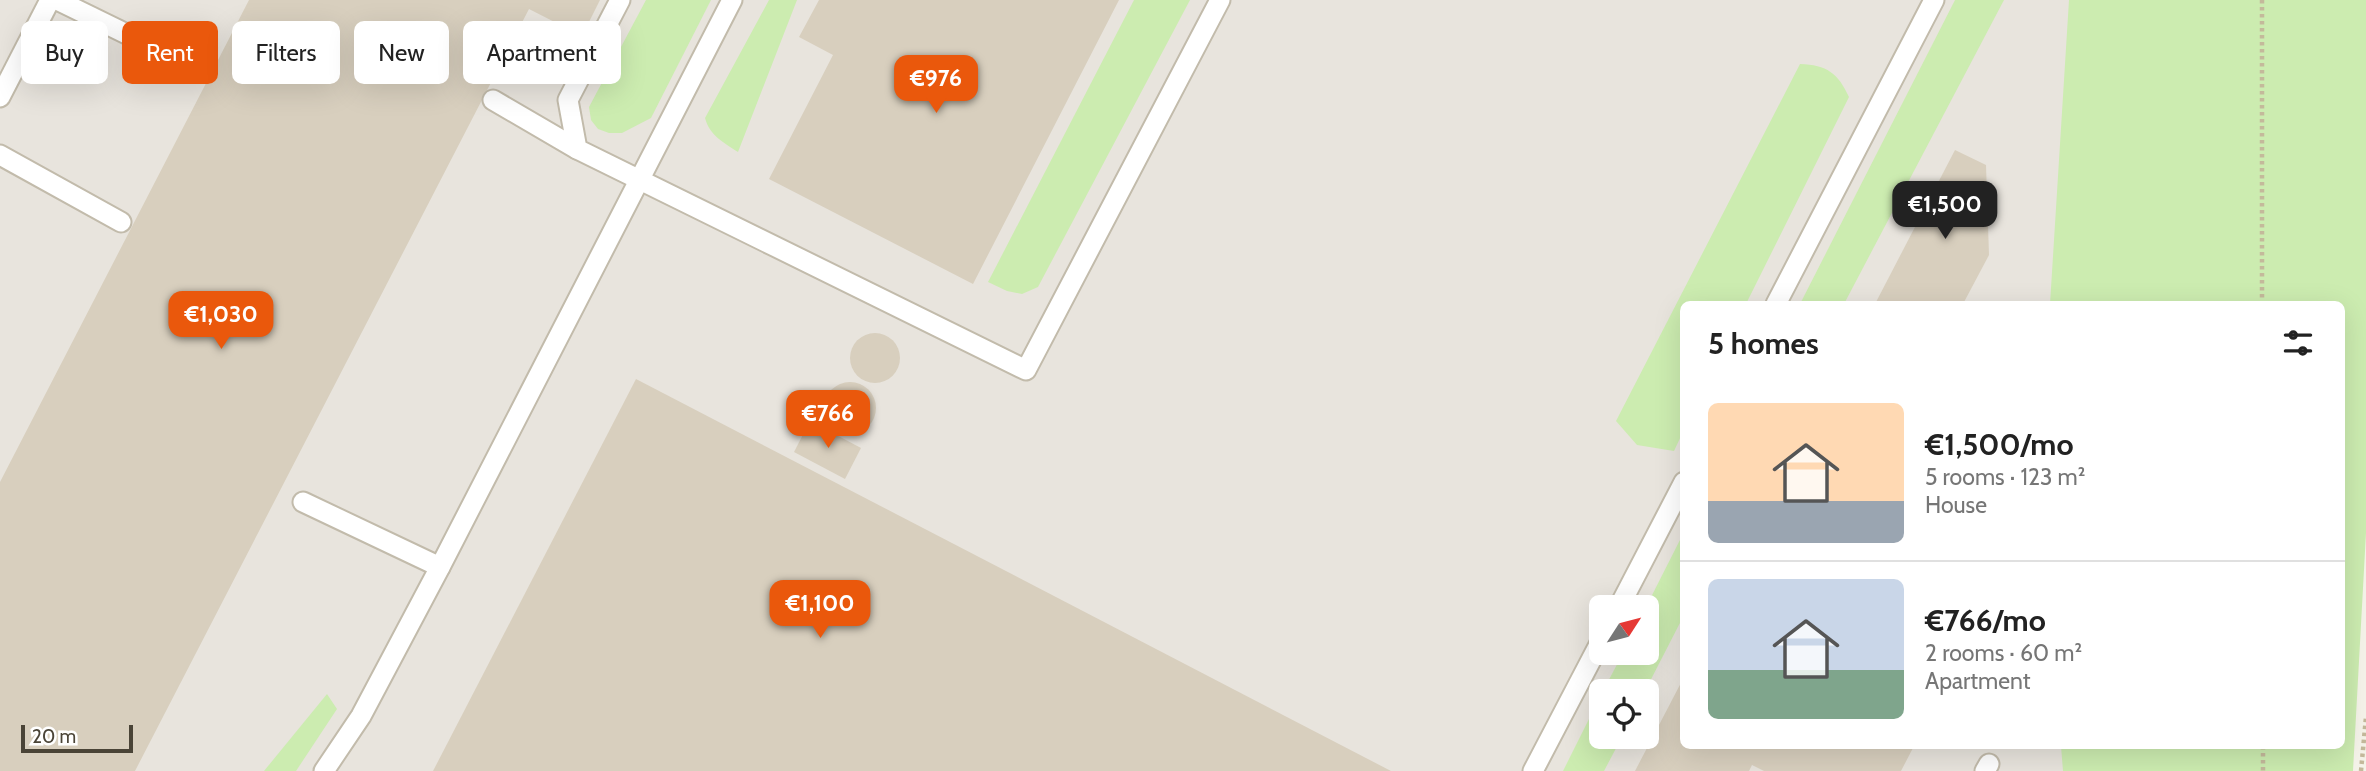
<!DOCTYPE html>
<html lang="en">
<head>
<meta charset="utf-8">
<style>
	:root { --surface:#fff; --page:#f6f6f6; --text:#222; --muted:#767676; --line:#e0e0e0; --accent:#ea580c }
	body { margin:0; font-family:Cabin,sans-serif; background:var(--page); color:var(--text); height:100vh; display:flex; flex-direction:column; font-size:26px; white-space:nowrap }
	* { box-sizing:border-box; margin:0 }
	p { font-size:23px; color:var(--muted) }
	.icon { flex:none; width:38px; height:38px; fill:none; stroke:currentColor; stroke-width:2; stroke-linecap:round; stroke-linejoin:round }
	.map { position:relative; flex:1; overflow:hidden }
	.panel { position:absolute; left:1680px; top:301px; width:665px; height:448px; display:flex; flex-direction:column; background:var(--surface); border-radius:10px; box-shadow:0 7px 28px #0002 }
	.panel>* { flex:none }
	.top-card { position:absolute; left:21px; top:21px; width:665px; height:63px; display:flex; gap:14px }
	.needle { width:46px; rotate:54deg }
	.fabs { position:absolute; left:1589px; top:595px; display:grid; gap:14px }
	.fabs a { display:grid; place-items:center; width:70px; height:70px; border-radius:10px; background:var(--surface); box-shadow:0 7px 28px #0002; font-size:35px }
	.scale { position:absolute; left:21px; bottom:18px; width:112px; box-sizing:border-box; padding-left:7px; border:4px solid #4a4437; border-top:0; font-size:19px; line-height:24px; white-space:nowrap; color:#4a4437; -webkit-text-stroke:5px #fff; paint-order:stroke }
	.price { position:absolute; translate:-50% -60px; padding:0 16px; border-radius:14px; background:var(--accent); color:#fff; font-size:23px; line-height:46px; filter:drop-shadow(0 2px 4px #0008) }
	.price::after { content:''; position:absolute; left:50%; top:42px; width:21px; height:16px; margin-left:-10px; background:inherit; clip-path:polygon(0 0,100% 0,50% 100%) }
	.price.active { background:#222; color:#fff }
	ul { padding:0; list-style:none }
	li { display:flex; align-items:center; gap:21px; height:175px; padding:0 28px }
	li+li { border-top:2px solid var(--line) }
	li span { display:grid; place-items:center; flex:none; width:196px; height:140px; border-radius:10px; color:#555 }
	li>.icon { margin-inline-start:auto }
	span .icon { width:84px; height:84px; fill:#fffc; stroke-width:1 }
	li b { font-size:30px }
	h2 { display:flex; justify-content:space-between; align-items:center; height:84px; padding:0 28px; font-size:30px }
	.tag { padding:0 24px; border-radius:10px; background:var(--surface); box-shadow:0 7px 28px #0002; font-size:24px; line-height:63px }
	.tag.active { background:var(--accent); color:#fff }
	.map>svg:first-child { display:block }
</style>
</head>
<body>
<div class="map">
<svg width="2366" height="771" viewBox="0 0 2366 771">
	<rect width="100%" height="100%" fill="#f5f3e9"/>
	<path fill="#e8e4dd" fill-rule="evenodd" d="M0,0H2124L2122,304H1684V746H2119L2118,771H0ZM1601,607H1647V653H1601ZM1601,691H1647V737H1601Z"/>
	<g fill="#ccecb0">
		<path d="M646,0H711L651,118L622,133H609L598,129L591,120L589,107Z"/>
		<path d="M769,0H797L738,152C723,142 710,136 705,118Z"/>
		<path d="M1134,0H1190L1038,287L1022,294L1007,291L988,282Z"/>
		<path d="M1955,0H2004L1844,304H1800Z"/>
		<path d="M2069,0H2366V533L2353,771H2063L2061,746H2342V304H2050Z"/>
		<path d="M1800,64C1827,65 1838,73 1849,97L1746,304H1684L1683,432L1674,451L1637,445L1616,421Z"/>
		<path d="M1683,534V617L1645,691H1603L1623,653H1647L1646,607Z"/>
		<path d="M327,694L337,709L296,771H264Z"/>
		<path d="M1601,695V737H1622L1604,771H1563Z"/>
	</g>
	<g fill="#d8cfbe">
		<path d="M249,0H600L582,36L529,9L135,771H0V482Z"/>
		<path d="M819,0H1119L973,284L769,179L833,55L799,37Z"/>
		<path d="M1955,150L1986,165L1989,255L1963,304H1875Z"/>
		<circle cx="875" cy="358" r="25"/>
		<path d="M636,379L1391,771H433Z"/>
		<circle cx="850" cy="408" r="26"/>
		<path d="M810,421L861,448L845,479L794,452Z"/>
		<path d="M1684,677V746H1914L1901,771H1764L1752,765L1749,771H1635Z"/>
	</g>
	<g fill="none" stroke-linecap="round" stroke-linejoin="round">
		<g stroke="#c2bbab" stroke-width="23">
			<g id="lane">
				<path d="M57,0L188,64"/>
				<path d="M620,0L568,100L577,149L1026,370L1220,0"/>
				<path d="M0,97L50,0"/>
				<path d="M493,100L577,149"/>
				<path d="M0,155L121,222"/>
				<path d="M1776,304L1934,0"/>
				<path d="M303,502L440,567"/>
				<path d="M1619,607L1684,482"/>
				<path d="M324,771L361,716L440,567L732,0"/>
				<path d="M1533,771L1601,641"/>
				<path d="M1985,771L1989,764"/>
			</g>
		</g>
		<g stroke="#c4b99b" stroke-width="4.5" stroke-dasharray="3.5 3.5" stroke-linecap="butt">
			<path d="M2262,0V304"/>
			<path d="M2263,746V771"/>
			<path d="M2361,771L2366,717"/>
		</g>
		<use href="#lane" stroke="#fff" stroke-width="19"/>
	</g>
</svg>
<div class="fabs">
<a><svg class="needle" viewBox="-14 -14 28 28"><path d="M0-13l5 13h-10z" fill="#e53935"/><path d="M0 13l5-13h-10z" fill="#767676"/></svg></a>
<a><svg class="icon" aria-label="locate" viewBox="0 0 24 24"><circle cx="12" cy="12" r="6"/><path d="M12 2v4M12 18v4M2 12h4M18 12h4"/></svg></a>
</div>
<div class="scale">20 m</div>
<b class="price" style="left:936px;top:115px">€976</b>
<b class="price active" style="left:1945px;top:241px">€1,500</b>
<b class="price" style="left:221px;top:351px">€1,030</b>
<b class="price" style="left:828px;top:450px">€766</b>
<b class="price" style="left:820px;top:640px">€1,100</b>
<div class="top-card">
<a class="tag">Buy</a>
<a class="tag active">Rent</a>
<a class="tag">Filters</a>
<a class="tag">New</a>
<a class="tag">Apartment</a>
</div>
<section class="panel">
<h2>5 homes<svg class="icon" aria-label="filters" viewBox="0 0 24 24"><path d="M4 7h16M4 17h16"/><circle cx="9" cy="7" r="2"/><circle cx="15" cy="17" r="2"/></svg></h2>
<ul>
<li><span style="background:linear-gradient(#ffd9b3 70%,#9aa5b1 0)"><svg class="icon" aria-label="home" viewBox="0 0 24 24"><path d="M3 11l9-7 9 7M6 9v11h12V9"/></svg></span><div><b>€1,500/mo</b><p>5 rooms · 123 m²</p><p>House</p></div></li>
<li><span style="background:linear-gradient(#c9d6e8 65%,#7fa58c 0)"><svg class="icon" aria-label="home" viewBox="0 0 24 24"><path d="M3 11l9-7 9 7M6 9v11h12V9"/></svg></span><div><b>€766/mo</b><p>2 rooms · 60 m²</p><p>Apartment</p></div></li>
</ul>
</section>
</div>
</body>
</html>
